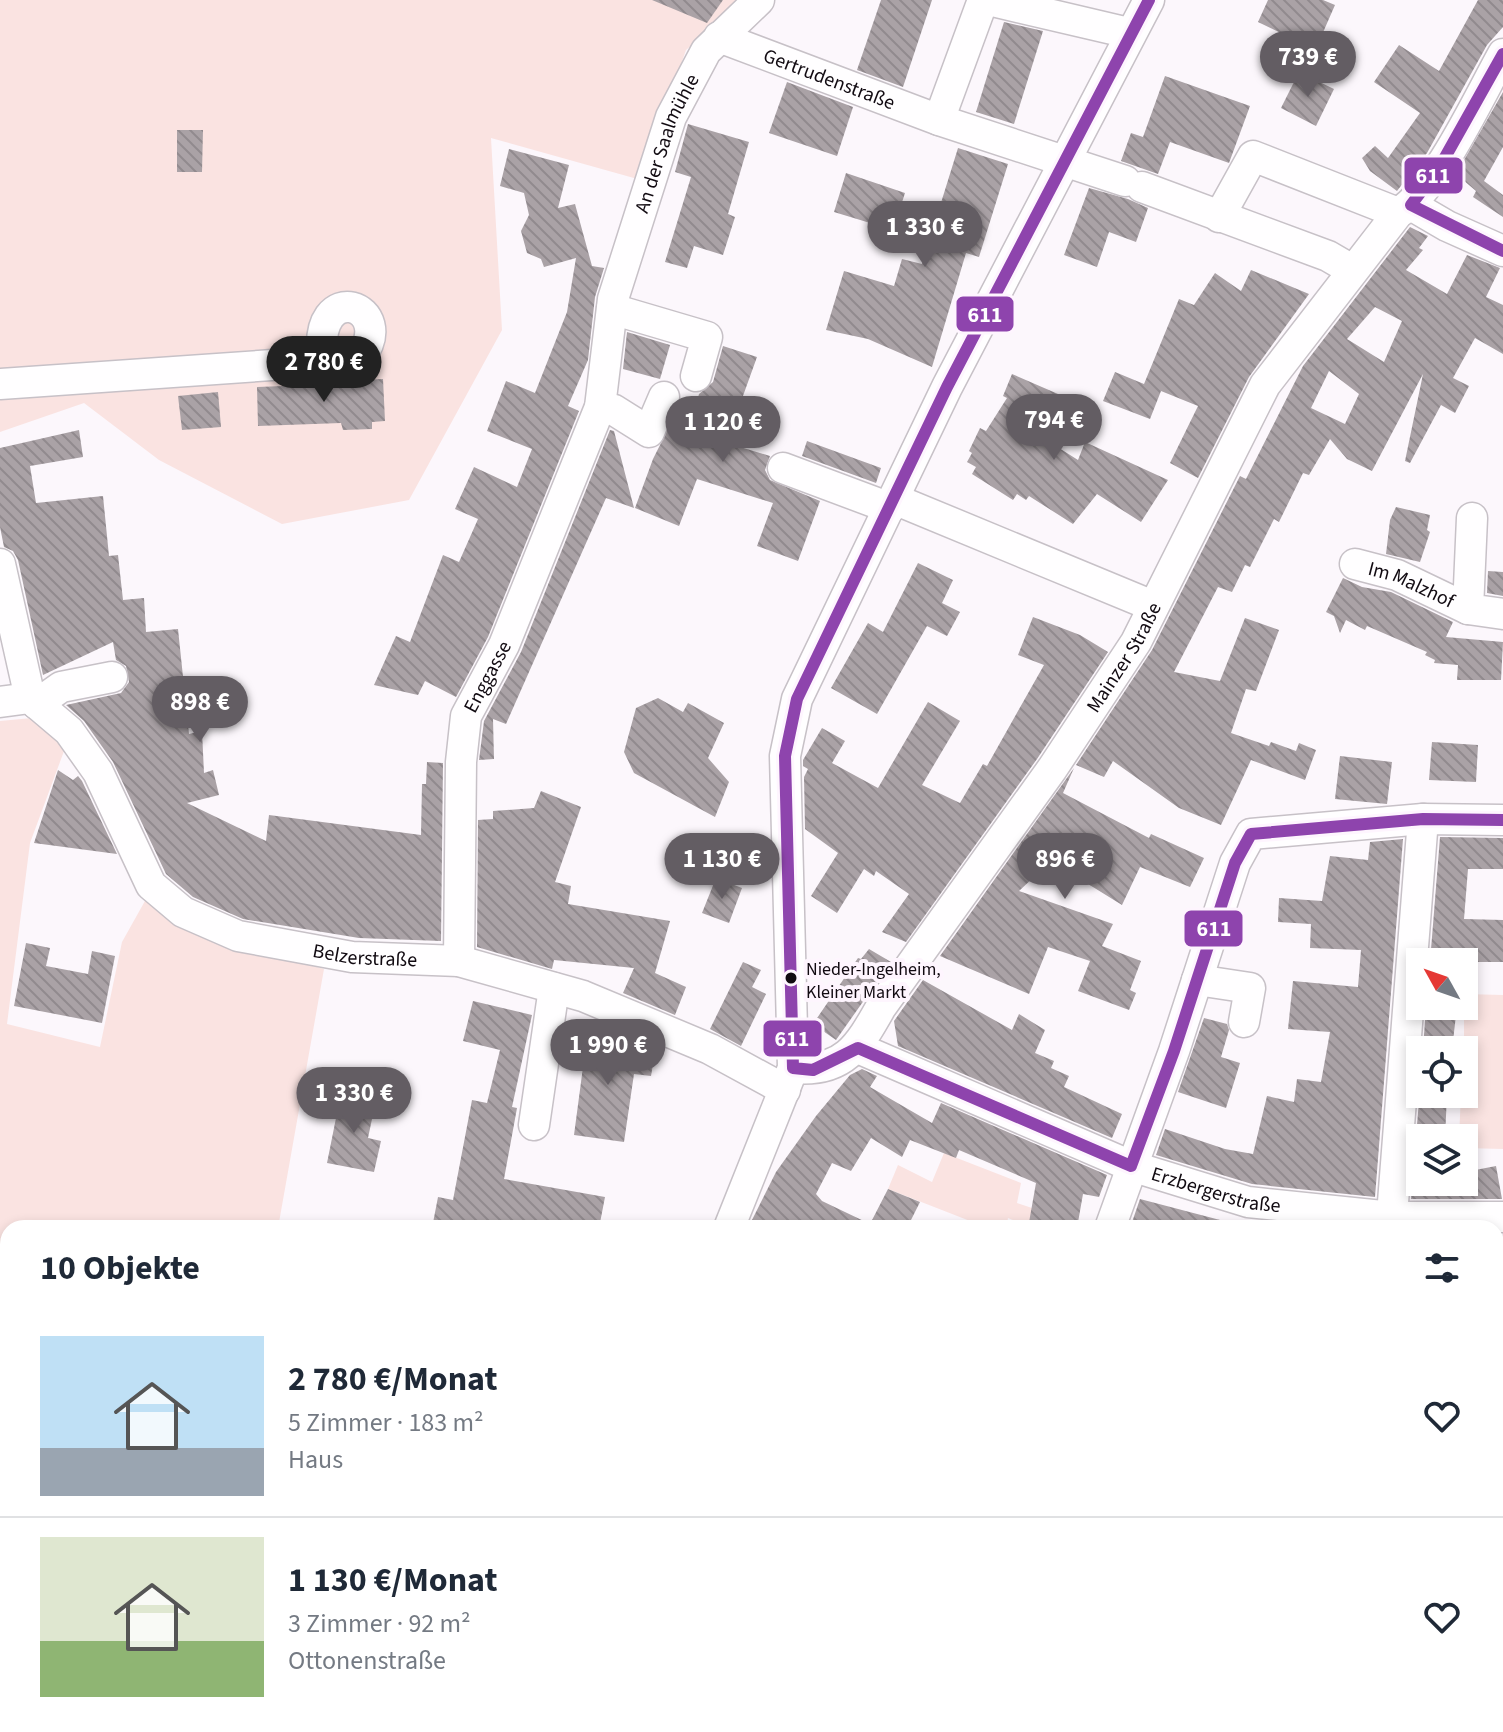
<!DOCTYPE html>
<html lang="de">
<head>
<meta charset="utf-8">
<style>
	:root { --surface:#fff; --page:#f6f6f7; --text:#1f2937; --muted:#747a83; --line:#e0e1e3; --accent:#635d63 }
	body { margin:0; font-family:"Source Sans 3",sans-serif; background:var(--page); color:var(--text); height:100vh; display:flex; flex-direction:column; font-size:30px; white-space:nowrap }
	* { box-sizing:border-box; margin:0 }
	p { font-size:26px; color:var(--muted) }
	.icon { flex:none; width:44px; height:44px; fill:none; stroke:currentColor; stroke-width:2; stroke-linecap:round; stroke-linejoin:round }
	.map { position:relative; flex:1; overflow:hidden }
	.sheet { position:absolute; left:0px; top:1220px; width:1504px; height:512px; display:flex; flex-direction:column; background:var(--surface); border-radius:24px 24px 0 0; box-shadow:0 4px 12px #0003 }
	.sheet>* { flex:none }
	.needle { width:52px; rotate:310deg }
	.fabs { position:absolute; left:1406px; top:948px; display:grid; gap:16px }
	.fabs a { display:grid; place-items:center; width:72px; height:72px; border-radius:0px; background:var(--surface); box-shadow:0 4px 12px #0003; font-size:40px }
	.price { position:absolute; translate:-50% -68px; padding:0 18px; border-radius:28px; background:var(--accent); color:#fff; font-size:26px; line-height:52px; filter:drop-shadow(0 2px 4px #0008) }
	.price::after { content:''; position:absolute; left:50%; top:48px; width:24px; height:18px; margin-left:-12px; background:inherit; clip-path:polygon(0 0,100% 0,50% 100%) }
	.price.current { background:#222; color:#fff }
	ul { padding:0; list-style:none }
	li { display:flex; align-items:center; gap:24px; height:200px; padding:0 40px }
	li+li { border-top:2px solid var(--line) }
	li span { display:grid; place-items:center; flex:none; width:224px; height:160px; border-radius:0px; color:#555 }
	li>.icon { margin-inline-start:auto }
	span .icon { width:96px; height:96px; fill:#fffc; stroke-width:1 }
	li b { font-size:34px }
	h2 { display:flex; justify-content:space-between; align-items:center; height:96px; padding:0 40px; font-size:34px }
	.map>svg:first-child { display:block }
</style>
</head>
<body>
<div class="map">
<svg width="1503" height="1732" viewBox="0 0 1503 1732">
	<defs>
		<pattern id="building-back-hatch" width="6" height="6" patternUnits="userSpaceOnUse" patternTransform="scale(2)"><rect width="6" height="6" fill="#aaa2a6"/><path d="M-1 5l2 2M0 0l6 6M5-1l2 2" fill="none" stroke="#918a8e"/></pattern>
	</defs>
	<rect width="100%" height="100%" fill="#fcf7fc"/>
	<g fill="#fae3e1">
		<path d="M0,0H745L686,50L641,180L491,138L502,330L409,500L282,524L159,460L84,403L0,432Z"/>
		<path d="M32,718L67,743L30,843L7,1024L100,1047L122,942L150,892L216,938L324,969L278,1228H8V1474L0,1471V721Z"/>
		<path d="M1464,994L1503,995V1149L1464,1148V1138H1459L1461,1094H1464Z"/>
		<path d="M944,1153L1021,1183L1017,1203L1032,1208L1029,1227L1008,1218L1006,1228H988L888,1189L898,1165L932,1182Z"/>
		<path d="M1496,1280H1503V1441L1496,1442Z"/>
		<path d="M215,1724H422L417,1732H211Z"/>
		<path d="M1182,1724H1273L1274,1732H1184Z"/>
	</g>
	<g fill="url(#building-back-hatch)" fill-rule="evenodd">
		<path d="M652,0H723L707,23Z"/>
		<path d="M881,0H932L903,87L857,70Z"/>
		<path d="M1268,0H1323L1335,5L1307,69L1278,56L1287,36L1258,22Z"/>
		<path d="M1478,0H1503V27L1487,45L1427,153L1397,191L1370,171L1362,158L1375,146L1388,158L1420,113L1374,82L1399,45L1439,71Z"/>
		<path d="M1004,22L1043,31L1014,124L976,112Z"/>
		<path d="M1299,72L1334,89L1316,126L1281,108Z"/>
		<path d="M1165,76L1250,106L1229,163L1170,142L1158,174L1121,161L1131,133L1143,137Z"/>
		<path d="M787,82L853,107L837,156L769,133Z"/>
		<path d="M1503,92V147L1484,181L1503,195V217L1473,197L1476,191L1456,174Z"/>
		<path d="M688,124L749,142L728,214L735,217L723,255L694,246L687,268L665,262L691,177L675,172Z"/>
		<path d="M177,130H203L202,172H177Z"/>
		<path d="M958,148L1008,164L979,257L966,253L932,367L868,339L826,330L844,271L894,286L902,259L922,264Z"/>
		<path d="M509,149L569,165L558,208L575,204L592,266L604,268L595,297L588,360L568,406L579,411L488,637L456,697L425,681L418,695L374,685L396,636L410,642L443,555L459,562L478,519L455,509L474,467L517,487L532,449L487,431L506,381L535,393L567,312L576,258L544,267L541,259L527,253L521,231L529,215L524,193L500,186Z"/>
		<path d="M846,173L905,193L893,230L834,212Z"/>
		<path d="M1089,188L1128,199L1148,208L1136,242L1109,232L1097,267L1064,255Z"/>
		<path d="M1410,227L1428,236L1419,248L1423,250L1406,270L1447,294L1467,255L1500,268L1486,297L1503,305V354L1475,338L1453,378L1469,386L1455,413L1441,405L1410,463L1405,461L1423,374L1372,471L1347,459L1330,439L1309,475L1303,473L1279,522L1274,519L1250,567L1245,565L1232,592L1218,587L1174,672L1220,681L1245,618L1279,630L1256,691L1246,689L1231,733L1269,746L1271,742L1296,751L1299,743L1316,750L1305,780L1251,760L1221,825L1179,808L1113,761L1104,777L1076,765L1152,650L1240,476L1246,479L1303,366ZM1375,307L1402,321L1384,362L1347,339ZM1329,371L1359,394L1345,424L1311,408Z"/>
		<path d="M1251,270L1309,294L1249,377L1198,478L1170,463L1198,406L1161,391L1150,419L1103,401L1115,372L1144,384L1179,299L1194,305L1215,273L1241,291Z"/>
		<path d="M627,332L670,345L660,379L623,369Z"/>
		<path d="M723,346L757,357L739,407L727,403L714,439L770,456L765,470L770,480L820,501L798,561L757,546L773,503L697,479L679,526L635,508L653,459L681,403L695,408L699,394L713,382Z"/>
		<path d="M1012,374L1058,394L1040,436L1078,460L1085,442L1168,480L1141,522L1097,494L1073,524L1029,496L1026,500L1017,494L1013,500L972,474L976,467L967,462L972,453L969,451L980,428L986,431L1007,398L1003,396Z"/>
		<path d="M362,377V380L383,379L385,421L372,422V429L343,430L341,423L258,426L257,387L337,384L336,379Z"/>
		<path d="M218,392L221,427L182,430L178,396Z"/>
		<path d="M79,430L83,457L30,466L36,503L103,496L109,556L118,555L123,600L144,598L146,632L178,629L189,734L202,731L204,773L213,770L219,795L187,803L266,841L269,815L421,835L422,784H426L427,762L443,763L441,941L359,938L243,919L193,897L166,874L113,762L84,721L66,705L121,693L129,682L126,666L116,660L113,642L43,675L18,560L13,551L4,547L0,527V448Z"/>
		<path d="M610,430L614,431L634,508L606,498L506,724L493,719L494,759L479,760L484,721L521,652Z"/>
		<path d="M807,441L881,468L876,483L802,456Z"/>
		<path d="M1396,507L1430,515L1427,530L1430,532L1420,562L1386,554L1390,520Z"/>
		<path d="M918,563L953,580L942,603L960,612L947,636L927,626L877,714L831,688L868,623L883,632Z"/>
		<path d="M1488,571L1503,572V596L1487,593Z"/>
		<path d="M1343,578L1362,587L1391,592L1453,622L1446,637L1503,642L1501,680H1457L1458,665L1434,663L1435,660L1425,655L1427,652L1367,626L1365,630L1346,620L1340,633L1334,616L1326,612Z"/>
		<path d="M1033,617L1080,635L1108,652L1037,759L906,942L882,932L909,894L876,871L874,876L864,869L837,913L811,896L838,853L805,829L804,777L808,769L803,766V760L822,728L845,741L832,763L878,788L928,702L960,721L922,785L960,803L983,764L987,766L1044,665L1018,655Z"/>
		<path d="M658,698L683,712L688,703L724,723L708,758L729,782L715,817L634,773L624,752L636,708Z"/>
		<path d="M1432,742L1478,745L1476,782L1429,780Z"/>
		<path d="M1340,756L1392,762L1387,804L1335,799Z"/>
		<path d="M1074,768L1063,793L1149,838L1151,834L1204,858L1190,887L1140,867L1122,905L1051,861L1019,891L1113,924L1102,946L1141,961L1130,990L1136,993L1129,1010L1078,991L1090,961L1048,947L1029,994L940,956Z"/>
		<path d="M58,770L73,780L78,776L82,781L117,854L34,843Z"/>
		<path d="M541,791L581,807L555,882L571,886L568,904L670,921L655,973L686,987L675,1015L623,993L634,968L554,960L552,969L477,947L478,820L493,819V811L534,808Z"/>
		<path d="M1440,837L1503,838V869H1468L1464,919L1503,920V962H1430Z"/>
		<path d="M1403,839L1375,1197L1252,1184L1156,1155L1165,1129L1225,1149L1253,1154L1267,1096L1294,1102L1297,1079L1321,1082L1330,1032L1288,1029L1293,981L1358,987L1361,950L1310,948L1311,924L1278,922L1279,898L1322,901L1330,856L1368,860L1370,842Z"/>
		<path d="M716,878L742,888L729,923L702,913Z"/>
		<path d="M26,943L50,948L46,966L88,974L92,951L115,956L102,1023L14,1006Z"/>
		<path d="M869,949L891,962L836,1040L813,1024L858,958L861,959Z"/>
		<path d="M743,962L761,970L752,987L766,994L741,1046L710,1029Z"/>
		<path d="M923,980L1012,1030L1019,1014L1045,1030L1035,1053L1054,1061L1051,1068L1069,1076L1064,1087L1122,1114L1112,1138L898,1046L894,1021Z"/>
		<path d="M473,1001L532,1015L512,1107L517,1108L504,1179L605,1197L599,1228H432L438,1197L453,1200L472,1100L487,1103L500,1050L463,1041Z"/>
		<path d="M1426,1006H1457L1452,1050H1423Z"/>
		<path d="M1204,1018L1227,1024L1229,1030L1221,1057L1240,1063L1226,1108L1178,1092Z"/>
		<path d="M606,1033L623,1035L627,1048L655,1052L651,1076L634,1074L624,1142L574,1135L583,1067L577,1066L580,1046L594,1047Z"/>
		<path d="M862,1069L877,1076L870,1087L932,1123L941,1103L1107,1175L1099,1197L1083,1194L1077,1228H1028L1036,1183L959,1150L956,1158L910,1140L902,1157L871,1138L851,1171L832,1163L816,1194L822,1201L870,1224L888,1189L920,1202L907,1228H748L776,1172L816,1116L850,1075Z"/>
		<path d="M1420,1088V1094H1447L1445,1138H1420V1182H1467L1465,1172L1496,1166L1502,1199H1411Z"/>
		<path d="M341,1093L376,1100L368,1138L381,1141L374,1172L327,1163Z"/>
		<path d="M1140,1199L1220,1220V1228H1130Z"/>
	</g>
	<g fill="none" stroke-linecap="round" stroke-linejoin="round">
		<g stroke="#c7c1c7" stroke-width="33">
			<g id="minor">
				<path d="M988,0L1129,33"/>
				<path id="s1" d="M719,37L939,120L1125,181"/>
				<path d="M939,120L983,0"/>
				<path d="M1142,187L1328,256L1352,270"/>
				<path d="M1411,205L1447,226L1503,251"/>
				<path d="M1219,217L1253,156L1398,213"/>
				<path d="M612,309L707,337L696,376"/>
				<path d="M0,384L359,359C401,306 311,274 323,361"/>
				<path d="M600,407L614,410L649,432L664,397"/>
				<path d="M783,468L890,508"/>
				<path d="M894,499L1153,606"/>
				<path d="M1472,518L1468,609L1503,614"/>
				<path id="s2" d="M0,564L30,698L69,731L98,772L151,885L183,912L238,936L352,957L459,961L583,996L710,1049L785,1090"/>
				<path id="s3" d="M1355,564L1397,575L1468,609"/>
				<path d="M0,702L30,698"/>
				<path d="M37,704L61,687L112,677"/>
				<path id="s4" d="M459,961L461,762L466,716L504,645L600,407L613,299L671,117L706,51L759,0"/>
				<path d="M1197,980L1250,988L1244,1022"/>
				<path id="s5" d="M858,1048L1131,1166L1248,1202L1392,1217H1503"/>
				<path id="s6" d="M793,1068C844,1073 859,1046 881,1007L1052,769L1136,642L1265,385L1398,213C1436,191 1480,95 1503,54"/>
				<path d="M534,1125L554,988"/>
				<path d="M729,1228L793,1068L785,756L797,699L947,387L1149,0"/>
				<path d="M1110,1228L1174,1051L1235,863L1251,834L1423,819L1503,820"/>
				<path d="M1391,1228L1423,819"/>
				<path d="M0,1529L8,1507"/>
				<path d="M1496,1542L1503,1541"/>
				<path d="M1496,1573L1502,1648"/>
				<path d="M0,1703L8,1706"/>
				<path d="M46,1724L63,1732"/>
				<path d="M664,1724L687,1732"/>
				<path d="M1051,1724L1056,1732"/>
				<path d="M1381,1724L1382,1732"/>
				<path d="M444,1732L449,1724"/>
				<path d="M633,1732L636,1724"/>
				<path d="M913,1732L917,1724"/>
			</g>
		</g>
		<use href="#minor" stroke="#fffeff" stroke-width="30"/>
		<g stroke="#fef5fe" stroke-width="18">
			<g id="bus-1">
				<path d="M1149,0L947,387L797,699L785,756L793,1068L813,1070L858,1048L1131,1166L1174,1051L1235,863L1251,834L1423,819L1503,820"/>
				<path d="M1503,54L1439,168L1411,205L1503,251"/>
			</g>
		</g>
		<use href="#bus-1" stroke="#8e44ad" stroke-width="12"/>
	</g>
	<circle fill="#110a11" stroke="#fef5fe" stroke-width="3" cx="791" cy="978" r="7"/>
	<g text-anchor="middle" stroke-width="8" stroke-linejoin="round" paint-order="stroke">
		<g font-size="18" fill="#110a11" stroke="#fef5fe" text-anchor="start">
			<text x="806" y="975">Nieder-Ingelheim,<tspan x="806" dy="23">Kleiner Markt</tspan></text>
		</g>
		<g font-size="20" fill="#110a11" stroke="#fef5fe">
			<text dy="7" stroke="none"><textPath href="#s1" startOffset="118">Gertrudenstraße</textPath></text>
			<text dy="7" stroke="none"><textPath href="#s4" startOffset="856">An der Saalmühle</textPath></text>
			<text dy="7" stroke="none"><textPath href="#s3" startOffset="60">Im Malzhof</textPath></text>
			<text dy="7" stroke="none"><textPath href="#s6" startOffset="542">Mainzer Straße</textPath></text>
			<text dy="7" stroke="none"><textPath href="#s4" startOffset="290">Enggasse</textPath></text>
			<text dy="7" stroke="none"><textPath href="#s2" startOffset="594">Belzerstraße</textPath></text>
			<text dy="7" stroke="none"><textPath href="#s5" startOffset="386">Erzbergerstraße</textPath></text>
		</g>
	</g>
	<g stroke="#fef5fe" stroke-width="3">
		<rect x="1403" y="156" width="61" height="39" rx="8" fill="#8e44ad"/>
		<rect x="955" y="295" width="60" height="38" rx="8" fill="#8e44ad"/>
		<rect x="1183" y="909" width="61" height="39" rx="8" fill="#8e44ad"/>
		<rect x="762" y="1019" width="61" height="39" rx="8" fill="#8e44ad"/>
	</g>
	<g font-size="22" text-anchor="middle" font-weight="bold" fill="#fff">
		<text x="1433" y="183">611</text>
		<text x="985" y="322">611</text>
		<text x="1214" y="936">611</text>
		<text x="792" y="1046">611</text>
	</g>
</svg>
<div class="fabs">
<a><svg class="needle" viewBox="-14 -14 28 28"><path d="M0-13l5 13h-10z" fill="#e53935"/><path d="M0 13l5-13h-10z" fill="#747a83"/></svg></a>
<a><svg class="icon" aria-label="locate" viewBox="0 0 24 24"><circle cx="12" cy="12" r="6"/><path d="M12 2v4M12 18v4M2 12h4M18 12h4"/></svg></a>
<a><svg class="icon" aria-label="layers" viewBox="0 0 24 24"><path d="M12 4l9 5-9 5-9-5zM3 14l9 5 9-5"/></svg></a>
</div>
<b class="price" style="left:1308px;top:99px">739 €</b>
<b class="price" style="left:925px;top:269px">1 330 €</b>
<b class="price current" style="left:324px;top:404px">2 780 €</b>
<b class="price" style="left:1054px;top:462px">794 €</b>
<b class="price" style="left:723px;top:464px">1 120 €</b>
<b class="price" style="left:200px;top:744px">898 €</b>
<b class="price" style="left:722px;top:901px">1 130 €</b>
<b class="price" style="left:1065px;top:901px">896 €</b>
<b class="price" style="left:608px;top:1087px">1 990 €</b>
<b class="price" style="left:354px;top:1135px">1 330 €</b>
<section class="sheet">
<h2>10 Objekte<svg class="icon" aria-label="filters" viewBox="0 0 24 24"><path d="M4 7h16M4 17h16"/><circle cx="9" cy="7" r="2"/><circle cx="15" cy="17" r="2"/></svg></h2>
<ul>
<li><span style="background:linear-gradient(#bfe0f5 70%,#9aa5b1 0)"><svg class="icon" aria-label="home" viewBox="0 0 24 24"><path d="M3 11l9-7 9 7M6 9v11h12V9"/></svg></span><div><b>2 780 €/Monat</b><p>5 Zimmer · 183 m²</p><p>Haus</p></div><svg class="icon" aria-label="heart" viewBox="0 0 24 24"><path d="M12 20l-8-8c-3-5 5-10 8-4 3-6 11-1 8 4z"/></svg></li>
<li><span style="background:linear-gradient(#dfe7d0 65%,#8fb573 0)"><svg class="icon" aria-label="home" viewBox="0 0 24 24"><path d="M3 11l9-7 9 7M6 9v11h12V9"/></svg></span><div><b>1 130 €/Monat</b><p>3 Zimmer · 92 m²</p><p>Ottonenstraße</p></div><svg class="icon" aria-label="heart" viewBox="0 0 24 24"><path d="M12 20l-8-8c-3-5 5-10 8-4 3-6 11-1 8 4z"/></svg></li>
</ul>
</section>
</div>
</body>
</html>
